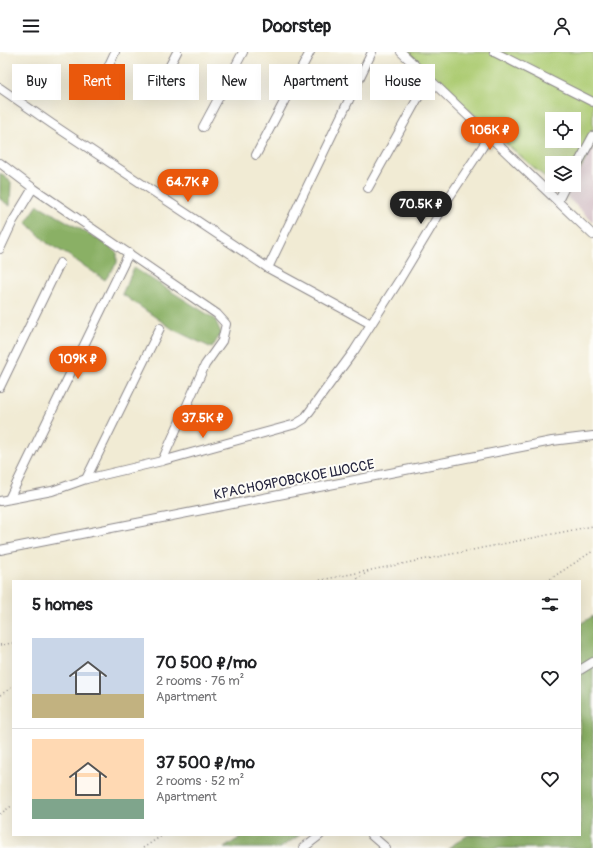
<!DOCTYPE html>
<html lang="en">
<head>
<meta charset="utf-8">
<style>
	:root { --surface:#fff; --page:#f2f2f2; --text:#202124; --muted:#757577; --line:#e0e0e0; --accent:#ea580c }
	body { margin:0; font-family:Pangolin,sans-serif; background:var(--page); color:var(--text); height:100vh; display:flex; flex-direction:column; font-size:15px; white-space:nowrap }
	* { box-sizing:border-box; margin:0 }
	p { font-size:13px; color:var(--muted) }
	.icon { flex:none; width:22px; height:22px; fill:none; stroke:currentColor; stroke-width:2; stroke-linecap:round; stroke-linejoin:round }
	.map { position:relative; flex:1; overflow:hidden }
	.drawer { position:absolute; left:12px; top:528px; width:569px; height:256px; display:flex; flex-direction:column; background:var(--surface); border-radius:0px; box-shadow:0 4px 16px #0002 }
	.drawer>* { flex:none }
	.top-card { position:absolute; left:12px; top:12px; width:569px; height:36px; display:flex; gap:8px }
	.controls { position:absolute; left:545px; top:60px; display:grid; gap:8px }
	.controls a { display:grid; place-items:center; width:36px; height:36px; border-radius:0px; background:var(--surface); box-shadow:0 4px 16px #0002; font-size:20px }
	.price { position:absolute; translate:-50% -34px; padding:0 9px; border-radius:14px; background:var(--accent); color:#fff; font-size:13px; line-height:26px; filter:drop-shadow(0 1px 2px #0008) }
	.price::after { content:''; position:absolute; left:50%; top:24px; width:12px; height:9px; margin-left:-6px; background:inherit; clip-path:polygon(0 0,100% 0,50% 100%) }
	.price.on { background:#222; color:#fff }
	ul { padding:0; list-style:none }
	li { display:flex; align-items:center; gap:12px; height:100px; padding:0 20px }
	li+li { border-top:1px solid var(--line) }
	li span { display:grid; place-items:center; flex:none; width:112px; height:80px; border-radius:0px; color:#555 }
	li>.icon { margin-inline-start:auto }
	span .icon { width:48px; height:48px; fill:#fffc; stroke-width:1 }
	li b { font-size:17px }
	h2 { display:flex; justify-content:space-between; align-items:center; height:48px; padding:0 20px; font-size:17px }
	.pill { padding:0 14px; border-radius:0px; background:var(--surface); box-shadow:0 4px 16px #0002; font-size:14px; line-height:36px }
	.pill.on { background:var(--accent); color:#fff }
	header { display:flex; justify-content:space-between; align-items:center; height:52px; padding:0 20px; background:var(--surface); font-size:18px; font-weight:800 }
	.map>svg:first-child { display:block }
</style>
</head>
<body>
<header><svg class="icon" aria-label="menu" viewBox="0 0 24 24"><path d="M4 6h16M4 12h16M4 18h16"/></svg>Doorstep<svg class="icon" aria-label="person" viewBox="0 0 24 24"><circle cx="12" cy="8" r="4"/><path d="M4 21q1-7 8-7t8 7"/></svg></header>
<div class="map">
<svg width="593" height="796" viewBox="0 0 593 796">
	<rect width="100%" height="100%" fill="#fdfcf7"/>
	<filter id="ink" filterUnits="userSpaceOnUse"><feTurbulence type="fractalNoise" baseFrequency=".025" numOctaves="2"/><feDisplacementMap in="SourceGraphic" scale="8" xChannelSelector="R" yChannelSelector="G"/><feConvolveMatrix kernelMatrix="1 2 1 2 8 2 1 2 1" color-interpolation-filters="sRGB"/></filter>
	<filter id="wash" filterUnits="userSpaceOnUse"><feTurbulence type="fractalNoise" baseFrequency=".012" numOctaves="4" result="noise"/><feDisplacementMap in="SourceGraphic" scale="16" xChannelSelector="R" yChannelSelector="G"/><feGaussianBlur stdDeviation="0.9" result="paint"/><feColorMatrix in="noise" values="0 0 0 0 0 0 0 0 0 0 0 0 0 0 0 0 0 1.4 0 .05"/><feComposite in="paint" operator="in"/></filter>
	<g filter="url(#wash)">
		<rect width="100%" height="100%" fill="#f1ebd4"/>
		<path fill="#d2bdc5" d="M593,94V170L566,144L572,133H574V129Z"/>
		<path fill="#adcc73" stroke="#687757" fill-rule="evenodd" d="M405,0H593V94L574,129V111H552V131L511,96ZM552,67H574V89H552Z"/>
		<g fill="#8ab065" stroke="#566950">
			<path d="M0,121L11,130L10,154L0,147Z"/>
			<path d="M38,153L110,194L117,201V211L105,228L68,203L47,191L26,170Z"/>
			<path d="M134,216L215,267L221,281L212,296L174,278L122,242Z"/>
			<path d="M593,564V796H448L468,783H580V711L582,709L580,706V572Z"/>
			<path d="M244,783H300L280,796H224Z"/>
		</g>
	</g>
	<g filter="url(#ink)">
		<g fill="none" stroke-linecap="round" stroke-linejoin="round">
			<g stroke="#8a8688" stroke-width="10">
				<g id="minor">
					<path d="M401,0L593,183"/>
					<path d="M494,0L593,50"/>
					<path d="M109,13L115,0"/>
					<path d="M166,21L177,0"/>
					<path d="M0,36L52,72L268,216L371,272"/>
					<path d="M203,75L243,0"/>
					<path d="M256,103L310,0"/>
					<path d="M0,111L33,136L217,262L226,272L222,289L205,313L162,409"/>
					<path d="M574,119L593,84"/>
					<path d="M368,136L429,26"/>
					<path d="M558,149L566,133"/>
					<path d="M0,197L13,169L33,136"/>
					<path d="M268,216L372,0"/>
					<path d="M0,335L60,211"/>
					<path d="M86,427L160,276"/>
					<path d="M9,447L129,201"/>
					<path d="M0,449L52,439L86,427L162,409L296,372L304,367L354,299L400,227L450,144L489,85"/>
					<path d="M0,498L552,389L593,384"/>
					<path d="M580,618L593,610"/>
					<path d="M371,783L386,796"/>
					<path d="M303,796L320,783"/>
				</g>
			</g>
			<g stroke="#8a8688" stroke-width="1.5" stroke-dasharray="1 3" stroke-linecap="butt">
				<path d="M316,529L593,474"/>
				<path d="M354,529L369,519"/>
				<path d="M547,529L593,499"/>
				<path d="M0,593L13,591"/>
				<path d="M0,643L13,635"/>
				<path d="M0,762L13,753"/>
				<path d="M143,796L163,783"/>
			</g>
			<use href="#minor" stroke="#fff" stroke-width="8"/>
		</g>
	</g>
	<g text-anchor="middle" stroke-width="4" stroke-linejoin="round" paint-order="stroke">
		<g font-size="14" fill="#22223b" stroke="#fdfcf7">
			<text transform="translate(294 427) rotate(-11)" y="5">КРАСНОЯРОВСКОЕ ШОССЕ</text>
		</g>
	</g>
</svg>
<div class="controls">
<a><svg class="icon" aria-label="locate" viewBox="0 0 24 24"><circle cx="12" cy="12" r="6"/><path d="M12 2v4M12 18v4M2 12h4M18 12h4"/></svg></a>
<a><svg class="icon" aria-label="layers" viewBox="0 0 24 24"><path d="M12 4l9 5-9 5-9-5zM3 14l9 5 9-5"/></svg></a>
</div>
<b class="price" style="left:490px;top:99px">106K ₽</b>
<b class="price" style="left:188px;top:151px">64.7K ₽</b>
<b class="price on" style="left:421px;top:173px">70.5K ₽</b>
<b class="price" style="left:78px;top:328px">109K ₽</b>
<b class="price" style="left:203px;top:387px">37.5K ₽</b>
<div class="top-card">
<a class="pill">Buy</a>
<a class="pill on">Rent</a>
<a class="pill">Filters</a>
<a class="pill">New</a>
<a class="pill">Apartment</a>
<a class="pill">House</a>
</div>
<section class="drawer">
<h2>5 homes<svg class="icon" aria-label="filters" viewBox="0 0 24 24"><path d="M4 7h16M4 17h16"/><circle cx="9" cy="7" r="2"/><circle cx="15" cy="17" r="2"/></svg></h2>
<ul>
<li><span style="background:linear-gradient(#c9d6e8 70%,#c2b280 0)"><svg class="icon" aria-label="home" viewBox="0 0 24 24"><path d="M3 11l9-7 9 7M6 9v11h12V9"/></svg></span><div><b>70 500 ₽/mo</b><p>2 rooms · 76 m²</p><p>Apartment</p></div><svg class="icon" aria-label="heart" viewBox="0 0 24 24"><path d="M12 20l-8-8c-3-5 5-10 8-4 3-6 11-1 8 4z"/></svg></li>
<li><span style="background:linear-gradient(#ffd9b3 75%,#7fa58c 0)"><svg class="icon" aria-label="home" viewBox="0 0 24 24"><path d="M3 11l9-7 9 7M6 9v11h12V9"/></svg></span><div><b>37 500 ₽/mo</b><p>2 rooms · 52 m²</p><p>Apartment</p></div><svg class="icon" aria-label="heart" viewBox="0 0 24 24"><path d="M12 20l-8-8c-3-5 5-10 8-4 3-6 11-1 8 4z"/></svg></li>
</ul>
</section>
</div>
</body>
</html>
